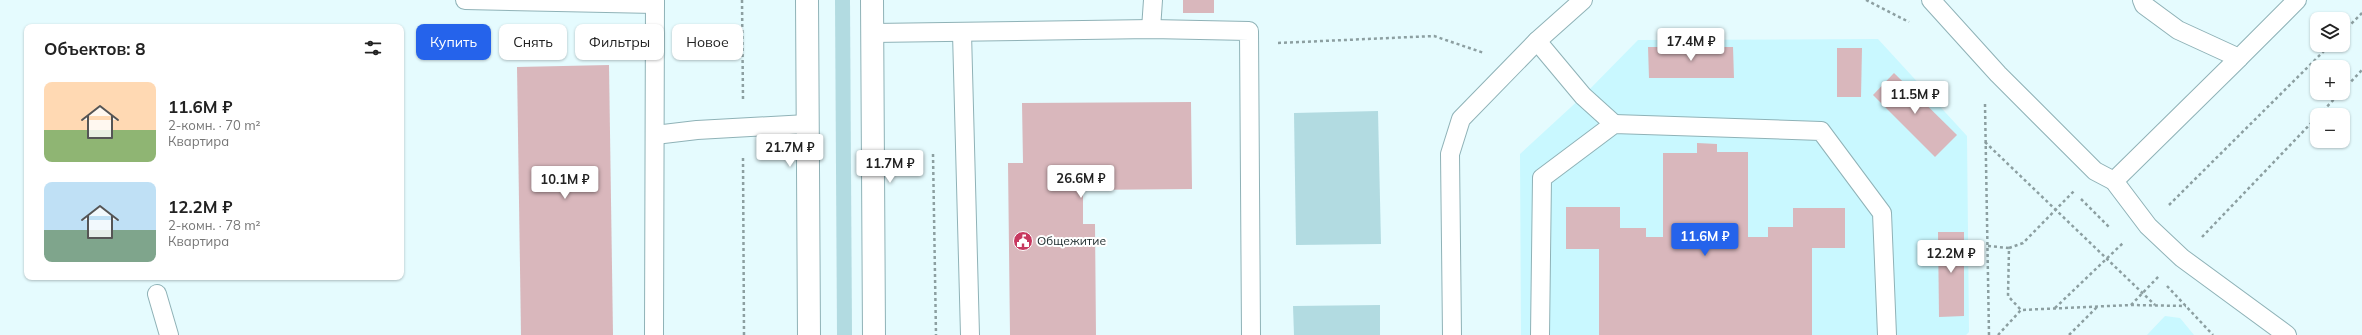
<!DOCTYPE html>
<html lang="ru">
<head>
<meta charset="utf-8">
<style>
	:root { --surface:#fff; --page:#f2f2f2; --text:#222; --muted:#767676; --accent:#2563eb }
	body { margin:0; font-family:Mulish,sans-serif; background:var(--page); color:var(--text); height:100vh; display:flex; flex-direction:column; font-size:15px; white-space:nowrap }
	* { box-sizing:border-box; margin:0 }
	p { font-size:13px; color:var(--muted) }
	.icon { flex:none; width:22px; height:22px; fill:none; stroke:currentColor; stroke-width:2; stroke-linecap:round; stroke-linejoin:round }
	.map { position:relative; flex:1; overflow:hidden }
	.drawer { position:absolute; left:24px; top:24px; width:380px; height:256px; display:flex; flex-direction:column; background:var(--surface); border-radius:8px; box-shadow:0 1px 3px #0004 }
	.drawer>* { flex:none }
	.guide { position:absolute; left:416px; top:24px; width:380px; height:36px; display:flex; gap:8px }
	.tools { position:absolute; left:2310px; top:12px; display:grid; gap:8px }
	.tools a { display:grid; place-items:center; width:40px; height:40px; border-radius:8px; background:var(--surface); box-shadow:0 1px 3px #0004; font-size:20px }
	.price { position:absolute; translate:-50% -34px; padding:0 9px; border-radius:4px; background:#fff; color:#222; font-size:13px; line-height:26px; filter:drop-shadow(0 1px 2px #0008) }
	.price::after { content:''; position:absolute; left:50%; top:24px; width:12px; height:9px; margin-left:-6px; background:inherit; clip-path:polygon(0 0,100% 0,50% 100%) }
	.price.active { background:var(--accent); color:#fff }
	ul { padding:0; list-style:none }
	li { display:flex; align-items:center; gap:12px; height:100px; padding:0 20px }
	li span { display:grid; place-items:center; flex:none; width:112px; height:80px; border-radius:8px; color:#555 }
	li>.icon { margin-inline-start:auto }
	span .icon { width:48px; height:48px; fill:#fffc; stroke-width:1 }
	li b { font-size:17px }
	h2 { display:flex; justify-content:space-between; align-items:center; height:48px; padding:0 20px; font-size:17px }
	.pill { padding:0 14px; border-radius:8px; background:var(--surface); box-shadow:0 1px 3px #0004; font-size:14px; line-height:36px }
	.pill.active { background:var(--accent); color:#fff }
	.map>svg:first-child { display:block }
</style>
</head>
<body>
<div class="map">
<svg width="2362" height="335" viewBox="0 0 2362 335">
	<rect width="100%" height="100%" fill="#e5fbfe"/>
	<g fill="#c9f8ff">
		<path d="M1878,39L1967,136L1969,332L1966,335H1521L1520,154L1583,96L1638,40Z"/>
		<path d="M2165,316L2180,318L2194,335H2147Z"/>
	</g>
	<g fill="#b2dbe1">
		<path d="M835,0H850L852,335H837Z"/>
		<path d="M1378,111L1381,244L1296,245L1294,113Z"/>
		<path d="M1380,305V335H1294L1293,306Z"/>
	</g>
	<g fill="#d9b7bc">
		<rect x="1183" y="0" width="31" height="13"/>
		<path d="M1648,47H1733L1734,78H1649Z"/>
		<path d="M1837,48H1862L1861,97H1837Z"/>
		<path d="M609,65L613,335H521L517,67Z"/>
		<path d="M1894,73L1957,135L1935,157L1873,95Z"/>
		<path d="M1191,102L1192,189L1083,190V224H1095L1096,335H1010L1008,163H1023L1022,103Z"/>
		<path d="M1697,143L1717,144V152H1748V237H1768V227H1793V208H1845V248H1812V335H1599V249H1566V207H1620V228H1646V237H1663V153H1697Z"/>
		<path d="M1938,232H1964V316L1939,317Z"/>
	</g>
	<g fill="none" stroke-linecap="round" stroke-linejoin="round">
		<g stroke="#8fb2b7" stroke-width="20">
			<g id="lane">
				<path d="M465,0L655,4"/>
				<path d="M1931,0L1998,74L2095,171L2114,181L2148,226L2182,258L2287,335"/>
				<path d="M2142,0L2144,5L2178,30L2239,58L2297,0"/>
				<path d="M1151,29L1153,0"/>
				<path d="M873,33L1151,29L1249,31L1251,335"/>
				<path d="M962,33L970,335"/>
				<path d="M1537,41L1583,96L1614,124"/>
				<path d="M655,135L697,130L807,124"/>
				<path d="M2114,181L2239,58"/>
				<path d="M157,294L169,335"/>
				<path d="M654,335L655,0"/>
				<path d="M1452,335L1450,154L1461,119L1537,41L1583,0"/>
				<path d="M1540,335L1542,178L1614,124L1821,131L1882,213L1887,335"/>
			</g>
		</g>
		<g stroke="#8fb2b7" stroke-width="24">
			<g id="secondary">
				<path d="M807,0L809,335"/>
				<path d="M872,0L874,335"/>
			</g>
		</g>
		<g stroke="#8c9fa1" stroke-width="2.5" stroke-dasharray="3 3" stroke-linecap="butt">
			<path d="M742,0L743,99"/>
			<path d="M1866,0L1909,22"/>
			<path d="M2343,32L2362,13"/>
			<path d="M1278,43L1434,36L1484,53"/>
			<path d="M2343,90L2362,70"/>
			<path d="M1985,104L1989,335"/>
			<path d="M2319,115L2340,93"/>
			<path d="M1985,142L2155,305"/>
			<path d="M933,154L936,335"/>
			<path d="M743,158L744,335"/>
			<path d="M2081,199L2110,228"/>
			<path d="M2169,205L2330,45"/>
			<path d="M2202,237L2317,117"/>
			<path d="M1988,246L2009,248L2008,296L2021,310"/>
			<path d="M2009,248L2023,243L2074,191"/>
			<path d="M2167,286L2213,335"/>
			<path d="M2131,305L2159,276"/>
			<path d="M2055,308L2123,243"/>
			<path d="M1998,335L2021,310L2131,305L2186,306"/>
			<path d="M2069,335L2098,306"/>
		</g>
		<use href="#lane" stroke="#fff" stroke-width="18"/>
		<use href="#secondary" stroke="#fff" stroke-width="22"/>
	</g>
	<defs>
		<g id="civic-disc" transform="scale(1)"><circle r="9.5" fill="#c7385f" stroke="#fff"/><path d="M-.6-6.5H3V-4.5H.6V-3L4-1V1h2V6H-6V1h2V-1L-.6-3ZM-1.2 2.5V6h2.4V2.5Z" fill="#fff"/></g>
	</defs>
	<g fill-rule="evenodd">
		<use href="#civic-disc" x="1023" y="241"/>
	</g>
	<g text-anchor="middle" stroke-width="4" stroke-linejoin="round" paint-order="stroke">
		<g font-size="12" fill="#192729" stroke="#fff" text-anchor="start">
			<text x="1037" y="245">Общежитие</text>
		</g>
	</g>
</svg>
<div class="tools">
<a><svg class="icon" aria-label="layers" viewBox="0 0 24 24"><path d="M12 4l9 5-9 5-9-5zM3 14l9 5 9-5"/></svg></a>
<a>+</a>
<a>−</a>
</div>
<b class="price" style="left:1691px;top:62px">17.4M ₽</b>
<b class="price" style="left:1915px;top:115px">11.5M ₽</b>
<b class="price" style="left:790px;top:168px">21.7M ₽</b>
<b class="price" style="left:890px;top:184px">11.7M ₽</b>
<b class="price" style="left:1081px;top:199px">26.6M ₽</b>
<b class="price" style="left:565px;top:200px">10.1M ₽</b>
<b class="price active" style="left:1705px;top:257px">11.6M ₽</b>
<b class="price" style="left:1951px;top:274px">12.2M ₽</b>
<div class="guide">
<a class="pill active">Купить</a>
<a class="pill">Снять</a>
<a class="pill">Фильтры</a>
<a class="pill">Новое</a>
</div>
<section class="drawer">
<h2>Объектов: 8<svg class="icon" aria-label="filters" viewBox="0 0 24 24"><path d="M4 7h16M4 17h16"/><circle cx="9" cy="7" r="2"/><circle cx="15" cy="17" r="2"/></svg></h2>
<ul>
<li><span style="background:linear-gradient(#ffd9b3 60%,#8fb573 0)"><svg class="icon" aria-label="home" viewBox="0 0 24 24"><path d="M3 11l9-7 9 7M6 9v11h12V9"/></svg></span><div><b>11.6M ₽</b><p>2-комн. · 70 m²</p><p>Квартира</p></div></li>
<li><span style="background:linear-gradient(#bfe0f5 60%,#7fa58c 0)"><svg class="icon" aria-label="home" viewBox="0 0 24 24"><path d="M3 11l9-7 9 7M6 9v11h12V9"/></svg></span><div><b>12.2M ₽</b><p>2-комн. · 78 m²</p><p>Квартира</p></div></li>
</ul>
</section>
</div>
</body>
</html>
